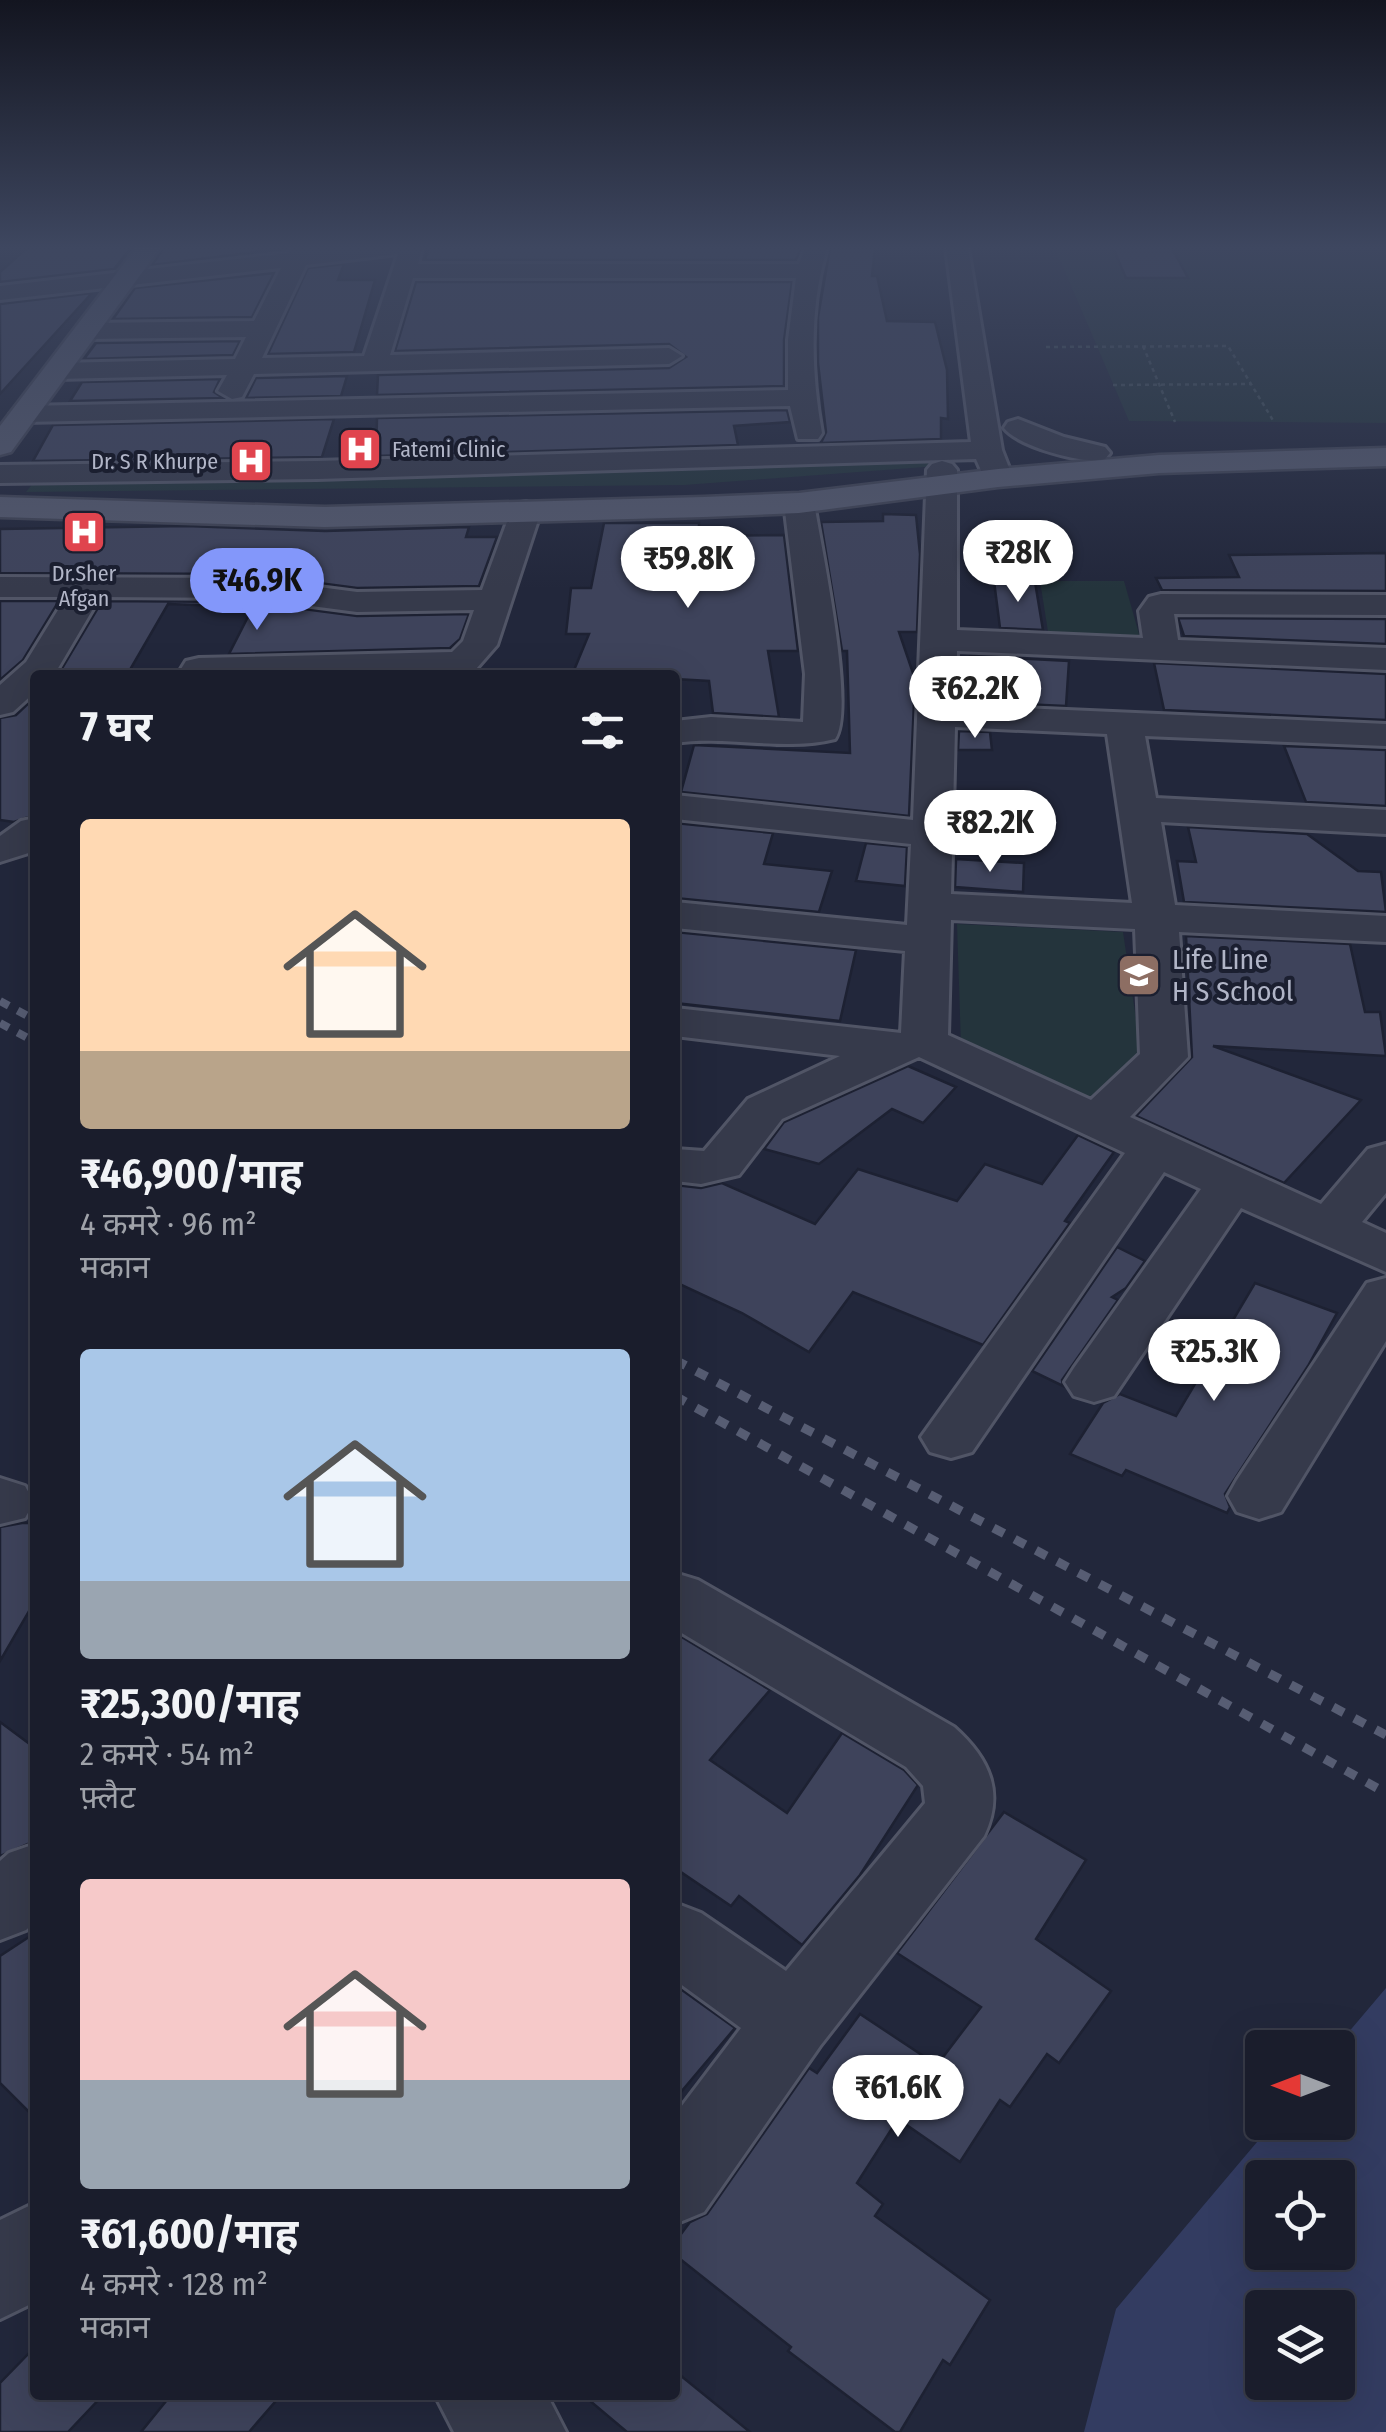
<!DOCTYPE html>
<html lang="hi">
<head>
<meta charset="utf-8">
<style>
	:root { --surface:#1a1d2c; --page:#272a38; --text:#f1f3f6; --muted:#9fa2a9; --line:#383b48; --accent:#8397fa }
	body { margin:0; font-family:"Fira Sans Condensed","Noto Sans Devanagari",sans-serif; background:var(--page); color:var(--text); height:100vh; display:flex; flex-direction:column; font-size:38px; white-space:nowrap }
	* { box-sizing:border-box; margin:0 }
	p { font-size:32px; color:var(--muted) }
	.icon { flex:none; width:55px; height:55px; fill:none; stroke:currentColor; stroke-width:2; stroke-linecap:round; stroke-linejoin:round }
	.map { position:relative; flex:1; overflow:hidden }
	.sheet { position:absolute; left:30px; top:670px; width:650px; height:1730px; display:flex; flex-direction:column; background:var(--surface); border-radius:10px; box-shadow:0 10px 40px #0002,0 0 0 2px var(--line) }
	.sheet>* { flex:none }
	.needle { width:65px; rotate:270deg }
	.buttons { position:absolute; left:1245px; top:2030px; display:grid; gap:20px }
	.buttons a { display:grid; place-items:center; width:110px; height:110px; border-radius:10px; background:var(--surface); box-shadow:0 10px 40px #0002,0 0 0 2px var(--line); font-size:50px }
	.price { position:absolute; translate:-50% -85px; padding:0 22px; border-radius:35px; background:#fff; color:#222; font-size:32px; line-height:65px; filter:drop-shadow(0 2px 5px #0008) }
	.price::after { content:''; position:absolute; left:50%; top:60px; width:30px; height:22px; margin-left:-15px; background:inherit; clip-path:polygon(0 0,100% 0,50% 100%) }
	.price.selected { background:var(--accent); color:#111 }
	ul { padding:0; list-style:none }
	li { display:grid; align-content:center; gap:20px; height:530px; padding:0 50px }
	li span { display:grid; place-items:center; height:310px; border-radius:10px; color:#555 }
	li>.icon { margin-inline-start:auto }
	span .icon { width:180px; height:180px; fill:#fffc; stroke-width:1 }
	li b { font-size:42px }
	h2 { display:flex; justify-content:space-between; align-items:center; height:120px; padding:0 50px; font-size:42px }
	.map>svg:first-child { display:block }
</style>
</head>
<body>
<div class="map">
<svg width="1386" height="2432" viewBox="0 0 1386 2432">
	<rect width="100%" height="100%" fill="#22273b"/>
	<g fill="#24343c">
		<path d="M1055,248H1386V423L1129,421Z"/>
		<path d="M935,455L938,466L684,485L26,492L38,477Z"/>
		<path d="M1040,581H1124L1141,641L1049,638Z"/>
		<path d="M957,924L1123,932L1142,1059L1090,1102L961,1045Z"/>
	</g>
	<path fill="#333c61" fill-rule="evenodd" d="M1386,1988V2432H1084L1116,2309L1273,2123L1338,2122L1336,2047ZM1262,2178H1338V2252H1262ZM1262,2308H1338V2382H1262Z"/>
	<g fill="#3e435b" stroke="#1d2132" stroke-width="2.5">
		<path d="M131,248L114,269L0,282V272L26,249Z"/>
		<path d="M164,248H288L152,265Z"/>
		<path d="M429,248H801L796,260H425Z"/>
		<path d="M830,248H875L872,276H877L887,321L935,322L947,370L948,419L941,418V439L821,443L826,432L818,363V317Z"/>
		<path d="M1113,248H1172L1188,278H1126Z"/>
		<path d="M344,264L338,280H375L354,352L268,354L308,268Z"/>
		<path d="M274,273L252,317L113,319L135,288Z"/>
		<path d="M416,282H792L784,340V386L377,395L378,375L669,368L686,357L669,344L395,351Z"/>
		<path d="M92,293L30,361L0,394V304Z"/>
		<path d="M240,341L233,355L84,359L96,343Z"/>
		<path d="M347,376L341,396L246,398L256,378Z"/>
		<path d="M220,379L214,392L223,398L70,401L82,382Z"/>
		<path d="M787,410L790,422L734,426L738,445L376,456L377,418Z"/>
		<path d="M334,419L322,457L33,461L53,425Z"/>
		<path d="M883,514L916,515L920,554L917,632H899L915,679L909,816L681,792L694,745L850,753L847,651H842L821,522L883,521Z"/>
		<path d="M604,523H699V536L784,535L798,651H768L779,717L713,713L709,681L675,679V675H572L589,634H566L571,588H591Z"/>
		<path d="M186,526L325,531L469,527L466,537H497L479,586L357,588L250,574L0,573V529Z"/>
		<path d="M1386,553V591L1162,590L1156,578L1239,577L1229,555Z"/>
		<path d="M994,581L1035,582L1043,630L1000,628Z"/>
		<path d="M0,601H59L23,660L0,680Z"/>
		<path d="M102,601L250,602L357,616L469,614L460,639L450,648L229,654L253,607L168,604L127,675H58Z"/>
		<path d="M1178,618L1386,619V644L1184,636Z"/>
		<path d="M970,656L1069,661L1066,706L960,701V697L972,698Z"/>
		<path d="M1154,663L1386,674V720L1164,710Z"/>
		<path d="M35,697V815L14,822L0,820V718L16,715Z"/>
		<path d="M959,731L990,732L992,750H958Z"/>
		<path d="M1284,746L1386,750V806L1306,802Z"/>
		<path d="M675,823L773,833L764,864L832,871L819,912L675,898Z"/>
		<path d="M1188,827L1307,834L1358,871L1381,872L1386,912L1184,902L1177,861L1196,862Z"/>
		<path d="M866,843L907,847L905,886L856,881Z"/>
		<path d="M956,859L1024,863L1023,892L955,887Z"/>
		<path d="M675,932L856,950L840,1021L675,1003Z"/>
		<path d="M1186,936L1350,944L1365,1012H1380L1386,1056L1213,1046L1361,1100L1284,1183L1136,1116L1192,1057Z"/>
		<path d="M908,1066L956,1087L923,1123L892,1109L819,1164L764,1149L784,1122Z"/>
		<path d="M1078,1135L1114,1152L1065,1221L1070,1223L983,1345L853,1292L809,1352L742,1313L675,1282V1185L701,1188L722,1183L815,1224L858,1169L957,1201L985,1164L1042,1184Z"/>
		<path d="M1117,1247L1145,1261L1126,1288L1112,1297L1118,1300L1062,1380L1063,1386L1032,1371Z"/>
		<path d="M1255,1283L1337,1313L1308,1366L1225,1494L1230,1507L1227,1513L1126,1470L1122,1476L1070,1454L1103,1403L1120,1394L1176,1416Z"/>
		<path d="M22,1523H35V1601L0,1661V1527Z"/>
		<path d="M675,1633L770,1690L710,1760L787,1813L842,1733L904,1770L918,1785L860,1875L802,1945L739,1896L731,1906L675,1868Z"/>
		<path d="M0,1722L35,1748V1841L0,1856Z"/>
		<path d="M1004,1812L1086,1860L1036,1939L1111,1991L1059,2063L1047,2054L1010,2107L1000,2100L960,2162L898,2119L857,2183L883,2204L875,2216L990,2300L950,2365L943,2360L900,2432H895L788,2351L791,2347L675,2255V2242L690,2222L707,2214L809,2068L817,2073L860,2014L937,2065L981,2007L897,1953Z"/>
		<path d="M35,1933V2118L0,2083V1956Z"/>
		<path d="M675,1985L735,2028L675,2099Z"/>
		<path d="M35,2347V2395H103L68,2432H0V2383Z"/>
		<path d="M675,2371L750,2432H627L583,2395H675Z"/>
		<path d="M171,2395H281L249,2432H141Z"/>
	</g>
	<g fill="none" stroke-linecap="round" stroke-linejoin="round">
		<g stroke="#515566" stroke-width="6">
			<g id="minor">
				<path d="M292,248H422L418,264H799L805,248H827C809,308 811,372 822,433L818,439H798L790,406L24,422L10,414L24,406L788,390V340L796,278H413L390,355L669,348L682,356L669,364L254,374L242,397L232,399L218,391L227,375L57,379L44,371L57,363L235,359L246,337L87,339L74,331L87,323L254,321L281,268L0,300V286L289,253ZM398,254L364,356L262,358L306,265Z"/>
				<path d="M946,248H968L1002,450L1013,478L1009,484H987L976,459L317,479L0,483V465L317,461L971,442Z"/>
				<path d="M1018,419L1064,437L1105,447L1110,453L1105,459C1083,465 1018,446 1004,428L1008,422Z"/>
				<path d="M942,461L952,464L957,470V630L1143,638L1139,611L1149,597L1161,594L1386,595V615L1174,614L1178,640L1386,648V670L957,651L956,705L1386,724V746L1145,736L1156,798L1386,810V834L1161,822L1175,905L1386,916V942L1179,932L1188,1057L1130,1117L1321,1204L1368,1149L1386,1144V1193L1362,1222L1386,1233V1272L1241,1208L1114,1396L1094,1402L1074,1396L1065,1382L1074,1368L1201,1189L1164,1172L972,1452L951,1458L930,1452L921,1437L1125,1153L919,1057L782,1119L739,1175L701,1184L675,1181V1149L704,1151L748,1099L840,1056L675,1036V1008L901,1033L905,951L675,928V902L907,925L911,844L675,819V795L913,820L927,470L932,464ZM955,727L1107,734L1132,903L951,894ZM951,920L1135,929L1140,1054L1091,1100L948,1035Z"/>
				<path d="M799,494L810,496L814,503C821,546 856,709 835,739C783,752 728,735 675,743V721L711,717L803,722L805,674L784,503L788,496Z"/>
				<path d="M526,502L537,504L541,511L497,645L476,669L444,675H185L181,669L186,661L199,658L452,652L463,641L474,610L357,612L250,598L100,597L54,675H35V692L13,712L0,715V685L26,662L66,597H0V577L250,578L357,592L482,590L511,511L515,504Z"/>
				<path d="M35,818V851L0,862V836L21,821Z"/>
				<path d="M1386,1278V1341L1281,1512L1259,1519L1237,1512L1228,1496L1237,1480L1367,1283Z"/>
				<path d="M0,1478L25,1486L34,1502L25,1518L0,1524Z"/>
				<path d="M675,1573L698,1580L954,1727C989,1758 1005,1792 984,1836L820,2046L704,2212L675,2224V2115L741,2028L675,1980V1903L701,1913L786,1971L925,1803L923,1786L906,1767L675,1629Z"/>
				<path d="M35,1844V1922L26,1930L0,1940V1861L9,1853Z"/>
				<path d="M35,2203V2302L0,2319V2220Z"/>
				<path d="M435,2395H547L566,2432H454Z"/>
			</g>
		</g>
		<g stroke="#3f4354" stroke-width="5">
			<g id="major">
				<path d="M136,248H160L11,452L0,455V426Z"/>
				<path d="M1386,448V466L1159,473L998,487L799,513L704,517L325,527L0,517V497L325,507L704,497L799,493L998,469L1159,455Z"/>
			</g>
		</g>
		<g stroke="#42515a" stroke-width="2.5" stroke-dasharray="4 4" stroke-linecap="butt">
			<path d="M1143,346L1175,422"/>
			<path d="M1046,347L1228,346L1274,422"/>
			<path d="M1113,385L1251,384"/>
		</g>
		<use href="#minor" fill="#363a4b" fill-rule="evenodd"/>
		<use href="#major" fill="#53586c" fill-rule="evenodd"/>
		<g stroke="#575d73" stroke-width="8" stroke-dasharray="10 10" stroke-linecap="butt">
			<path d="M0,1001L35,1020"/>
			<path d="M0,1023L35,1042"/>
		</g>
		<g stroke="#575d73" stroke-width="9" stroke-dasharray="12 12" stroke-linecap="butt">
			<path d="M675,1360L1386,1735"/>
			<path d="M675,1396L1386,1793"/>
		</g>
	</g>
	<linearGradient id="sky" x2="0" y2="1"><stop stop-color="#131520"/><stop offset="0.42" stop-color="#3e4760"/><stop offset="1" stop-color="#3e4760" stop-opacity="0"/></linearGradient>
	<rect width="1386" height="589" fill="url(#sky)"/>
	<defs>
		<g id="hospital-square" transform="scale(2.25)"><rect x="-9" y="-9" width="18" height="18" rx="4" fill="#e0444e" stroke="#1b1f30"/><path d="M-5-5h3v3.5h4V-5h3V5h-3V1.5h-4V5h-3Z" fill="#fff"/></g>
		<g id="school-square" transform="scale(2.25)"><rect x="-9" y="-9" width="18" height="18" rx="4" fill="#8d6e63" stroke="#1b1f30"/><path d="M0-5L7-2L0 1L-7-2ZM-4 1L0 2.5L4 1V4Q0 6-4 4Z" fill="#fff"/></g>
	</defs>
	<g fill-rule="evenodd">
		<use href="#hospital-square" x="360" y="449"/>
		<use href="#hospital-square" x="251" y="461"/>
		<use href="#hospital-square" x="84" y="532"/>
		<use href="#school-square" x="1139" y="975"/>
	</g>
	<g text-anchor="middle" stroke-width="8" stroke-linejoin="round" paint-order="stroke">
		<g font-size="22" fill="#b1b5c7" stroke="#1b1f30" text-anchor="start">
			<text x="392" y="457">Fatemi Clinic</text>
			<text x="218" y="469" text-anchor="end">Dr. S R Khurpe</text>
			<text x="84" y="581" text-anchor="middle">Dr.Sher<tspan x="84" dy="25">Afgan</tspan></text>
		</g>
		<g font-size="28" fill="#b1b5c7" stroke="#1b1f30" text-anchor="start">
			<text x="1172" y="969">Life Line<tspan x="1172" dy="32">H S School</tspan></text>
		</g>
	</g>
</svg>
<div class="buttons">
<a><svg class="needle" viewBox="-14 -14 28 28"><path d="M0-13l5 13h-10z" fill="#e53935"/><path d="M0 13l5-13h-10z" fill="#9fa2a9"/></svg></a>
<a><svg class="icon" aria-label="locate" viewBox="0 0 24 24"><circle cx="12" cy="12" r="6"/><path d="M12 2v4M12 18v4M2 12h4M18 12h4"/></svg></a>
<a><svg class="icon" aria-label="layers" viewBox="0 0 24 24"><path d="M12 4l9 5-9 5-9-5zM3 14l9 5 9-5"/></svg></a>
</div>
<b class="price" style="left:1018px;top:605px">₹28K</b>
<b class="price" style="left:688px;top:611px">₹59.8K</b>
<b class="price selected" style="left:257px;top:633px">₹46.9K</b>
<b class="price" style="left:975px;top:741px">₹62.2K</b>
<b class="price" style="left:990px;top:875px">₹82.2K</b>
<b class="price" style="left:1214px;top:1404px">₹25.3K</b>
<b class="price" style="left:898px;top:2140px">₹61.6K</b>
<section class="sheet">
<h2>7 घर<svg class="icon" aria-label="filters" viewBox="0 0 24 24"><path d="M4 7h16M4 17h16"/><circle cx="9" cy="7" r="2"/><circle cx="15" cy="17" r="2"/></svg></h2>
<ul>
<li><span style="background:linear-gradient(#ffd9b3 75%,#b9a48a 0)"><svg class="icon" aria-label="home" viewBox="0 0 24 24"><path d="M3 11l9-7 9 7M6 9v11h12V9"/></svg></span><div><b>₹46,900/माह</b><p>4 कमरे · 96 m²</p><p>मकान</p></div></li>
<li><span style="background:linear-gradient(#a9c7e8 75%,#9aa5b1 0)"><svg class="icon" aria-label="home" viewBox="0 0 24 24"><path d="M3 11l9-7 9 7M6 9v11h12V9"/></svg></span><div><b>₹25,300/माह</b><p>2 कमरे · 54 m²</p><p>फ़्लैट</p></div></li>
<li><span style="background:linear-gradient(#f6c9c9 65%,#9aa5b1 0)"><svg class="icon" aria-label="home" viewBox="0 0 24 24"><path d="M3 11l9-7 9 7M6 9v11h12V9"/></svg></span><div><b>₹61,600/माह</b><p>4 कमरे · 128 m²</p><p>मकान</p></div></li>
</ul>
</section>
</div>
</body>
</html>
